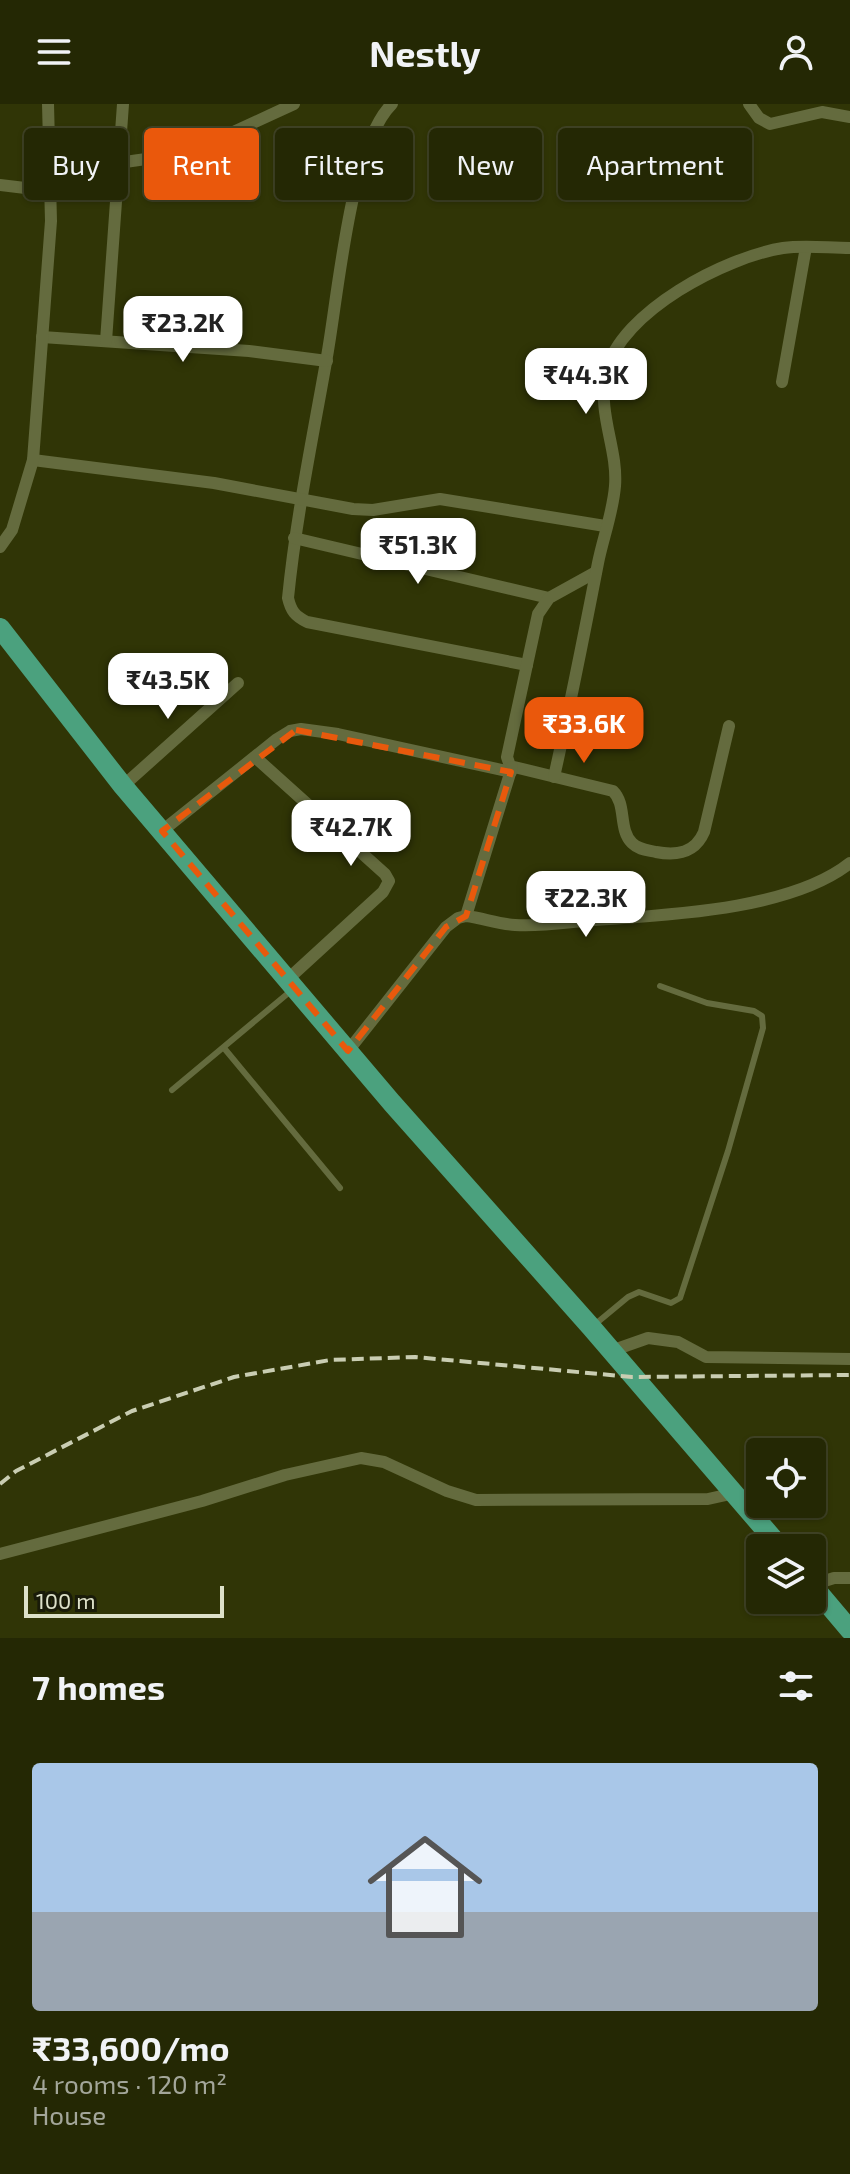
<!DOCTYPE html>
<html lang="en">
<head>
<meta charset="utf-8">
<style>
	:root { --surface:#242804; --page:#2c300e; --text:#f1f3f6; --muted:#a3a69a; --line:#414426; --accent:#ea580c }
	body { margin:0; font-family:"Exo 2",sans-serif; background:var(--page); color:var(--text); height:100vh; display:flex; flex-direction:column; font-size:30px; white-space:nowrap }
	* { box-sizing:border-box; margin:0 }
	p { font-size:26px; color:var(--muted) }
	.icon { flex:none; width:44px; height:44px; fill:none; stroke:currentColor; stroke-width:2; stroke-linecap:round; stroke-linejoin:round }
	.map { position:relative; height:1534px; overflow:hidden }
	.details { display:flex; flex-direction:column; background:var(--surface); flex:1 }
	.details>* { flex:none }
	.guide { position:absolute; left:24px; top:24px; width:802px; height:72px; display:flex; gap:16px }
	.controls { position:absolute; left:746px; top:1334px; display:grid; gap:16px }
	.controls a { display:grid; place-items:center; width:80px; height:80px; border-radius:8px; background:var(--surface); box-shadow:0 2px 6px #0004,0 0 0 2px var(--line); font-size:40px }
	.scale { position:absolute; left:24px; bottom:20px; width:200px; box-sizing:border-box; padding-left:8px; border:4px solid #dde1c9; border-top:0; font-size:22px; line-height:28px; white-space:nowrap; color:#dde1c9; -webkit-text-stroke:6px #191b09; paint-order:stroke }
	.price { position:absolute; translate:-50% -68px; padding:0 18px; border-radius:16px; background:#fff; color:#222; font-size:26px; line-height:52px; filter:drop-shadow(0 2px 4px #0008) }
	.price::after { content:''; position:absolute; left:50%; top:48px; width:24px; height:18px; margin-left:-12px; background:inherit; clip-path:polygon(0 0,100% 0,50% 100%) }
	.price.active { background:var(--accent); color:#fff }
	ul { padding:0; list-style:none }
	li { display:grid; align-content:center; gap:16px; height:424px; padding:0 32px }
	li+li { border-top:2px solid var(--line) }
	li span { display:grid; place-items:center; height:248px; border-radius:8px; color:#555 }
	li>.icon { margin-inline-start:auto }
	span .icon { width:144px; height:144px; fill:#fffc; stroke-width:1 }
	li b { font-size:34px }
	h2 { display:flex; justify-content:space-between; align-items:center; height:96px; padding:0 32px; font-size:34px }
	.chip { padding:0 28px; border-radius:8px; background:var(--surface); box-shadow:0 2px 6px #0004,0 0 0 2px var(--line); font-size:28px; line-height:72px }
	.chip.active { background:var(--accent); color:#fff }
	header { display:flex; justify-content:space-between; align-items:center; height:104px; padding:0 32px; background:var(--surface); font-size:36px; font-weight:700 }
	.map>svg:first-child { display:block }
</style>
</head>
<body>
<header><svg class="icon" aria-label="menu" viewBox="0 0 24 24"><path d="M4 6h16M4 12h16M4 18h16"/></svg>Nestly<svg class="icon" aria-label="person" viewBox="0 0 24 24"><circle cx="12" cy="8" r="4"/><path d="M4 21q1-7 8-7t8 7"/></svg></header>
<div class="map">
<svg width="850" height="1534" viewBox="0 0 850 1534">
	<rect width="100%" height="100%" fill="#303506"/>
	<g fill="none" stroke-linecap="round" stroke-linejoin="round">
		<g stroke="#646b3e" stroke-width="6">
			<path d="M224,944L340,1084"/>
			<path d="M172,986L292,886"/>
			<path d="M593,1222L628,1193L639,1188L671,1199L680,1194L728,1047L763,924L762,912L754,907L707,899L660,882"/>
		</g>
		<g stroke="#646b3e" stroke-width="12">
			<path d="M392,0C349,42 338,196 326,258C312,337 296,414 288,494C291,507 295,512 307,518L527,561"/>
			<path d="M749,0L759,14L770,20L822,8L850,13"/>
			<path d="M118,59L188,49L294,0"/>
			<path d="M0,81L50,87"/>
			<path d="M42,233L249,247L327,257"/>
			<path d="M106,237L123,0"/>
			<path d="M782,278L806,143"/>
			<path d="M33,356L214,379L353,405L373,406L440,395L605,422"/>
			<path d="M294,434L549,494"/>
			<path d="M0,443L12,426L33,356L51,117L48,0"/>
			<path d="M596,468L549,494L538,510L507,653L510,662L613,687C627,701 618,725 632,739C639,746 648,746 656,748C677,752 695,749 704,728L729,622"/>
			<path d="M255,653L385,770L389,777L383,788L287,876"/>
			<path d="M554,673C570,602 584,531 598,459C603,434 613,408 615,382C618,344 597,310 606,268C621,207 726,153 783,144C805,141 828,144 850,144"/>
			<path d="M123,682L238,579"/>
			<path d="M162,727L277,635L290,627L301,625L338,630L511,668"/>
			<path d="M466,812L512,663"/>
			<path d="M348,947L446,823L458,814L466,812C483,814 498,820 515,821C541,823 568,818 595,816C668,811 791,806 850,759"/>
			<path d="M611,1247L648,1234L678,1238L706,1253L850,1255"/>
			<path d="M0,1450L202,1397L285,1371L361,1354L384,1358L447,1387L476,1396L708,1395L735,1389"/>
			<path d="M812,1481L834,1474H850"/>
		</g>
		<g stroke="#4ba17e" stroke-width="20">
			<path d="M0,524L123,682L392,999L591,1223L781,1444"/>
			<path d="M812,1481L850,1526"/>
		</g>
		<path stroke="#c9cdb2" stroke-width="4" stroke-dasharray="12 6" stroke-linecap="butt" d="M0,1380L16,1367L132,1307L234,1273L330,1256L415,1253L632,1273L850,1271"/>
	</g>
	<path fill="none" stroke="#e8590c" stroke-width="6" stroke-dasharray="16 10" stroke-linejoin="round" d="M296,626L511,668L466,812L446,823L348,947L162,727Z"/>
</svg>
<div class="controls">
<a><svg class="icon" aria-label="locate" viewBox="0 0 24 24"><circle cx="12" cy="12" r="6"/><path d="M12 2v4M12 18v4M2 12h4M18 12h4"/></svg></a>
<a><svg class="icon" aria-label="layers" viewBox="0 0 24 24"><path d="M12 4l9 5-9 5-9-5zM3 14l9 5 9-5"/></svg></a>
</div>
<div class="scale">100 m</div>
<b class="price" style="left:183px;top:260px">₹23.2K</b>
<b class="price" style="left:586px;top:312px">₹44.3K</b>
<b class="price" style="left:418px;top:482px">₹51.3K</b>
<b class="price" style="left:168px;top:617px">₹43.5K</b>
<b class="price active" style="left:584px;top:661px">₹33.6K</b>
<b class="price" style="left:351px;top:764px">₹42.7K</b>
<b class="price" style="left:586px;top:835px">₹22.3K</b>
<div class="guide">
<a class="chip">Buy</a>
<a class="chip active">Rent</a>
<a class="chip">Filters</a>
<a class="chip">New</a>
<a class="chip">Apartment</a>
</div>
</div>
<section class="details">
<h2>7 homes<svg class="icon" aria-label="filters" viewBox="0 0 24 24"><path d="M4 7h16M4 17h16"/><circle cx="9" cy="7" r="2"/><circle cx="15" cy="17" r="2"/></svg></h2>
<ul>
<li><span style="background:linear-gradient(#a9c7e8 60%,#9aa5b1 0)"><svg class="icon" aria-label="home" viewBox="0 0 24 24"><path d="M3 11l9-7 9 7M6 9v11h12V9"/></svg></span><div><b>₹33,600/mo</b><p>4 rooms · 120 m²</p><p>House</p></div></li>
</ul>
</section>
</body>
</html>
